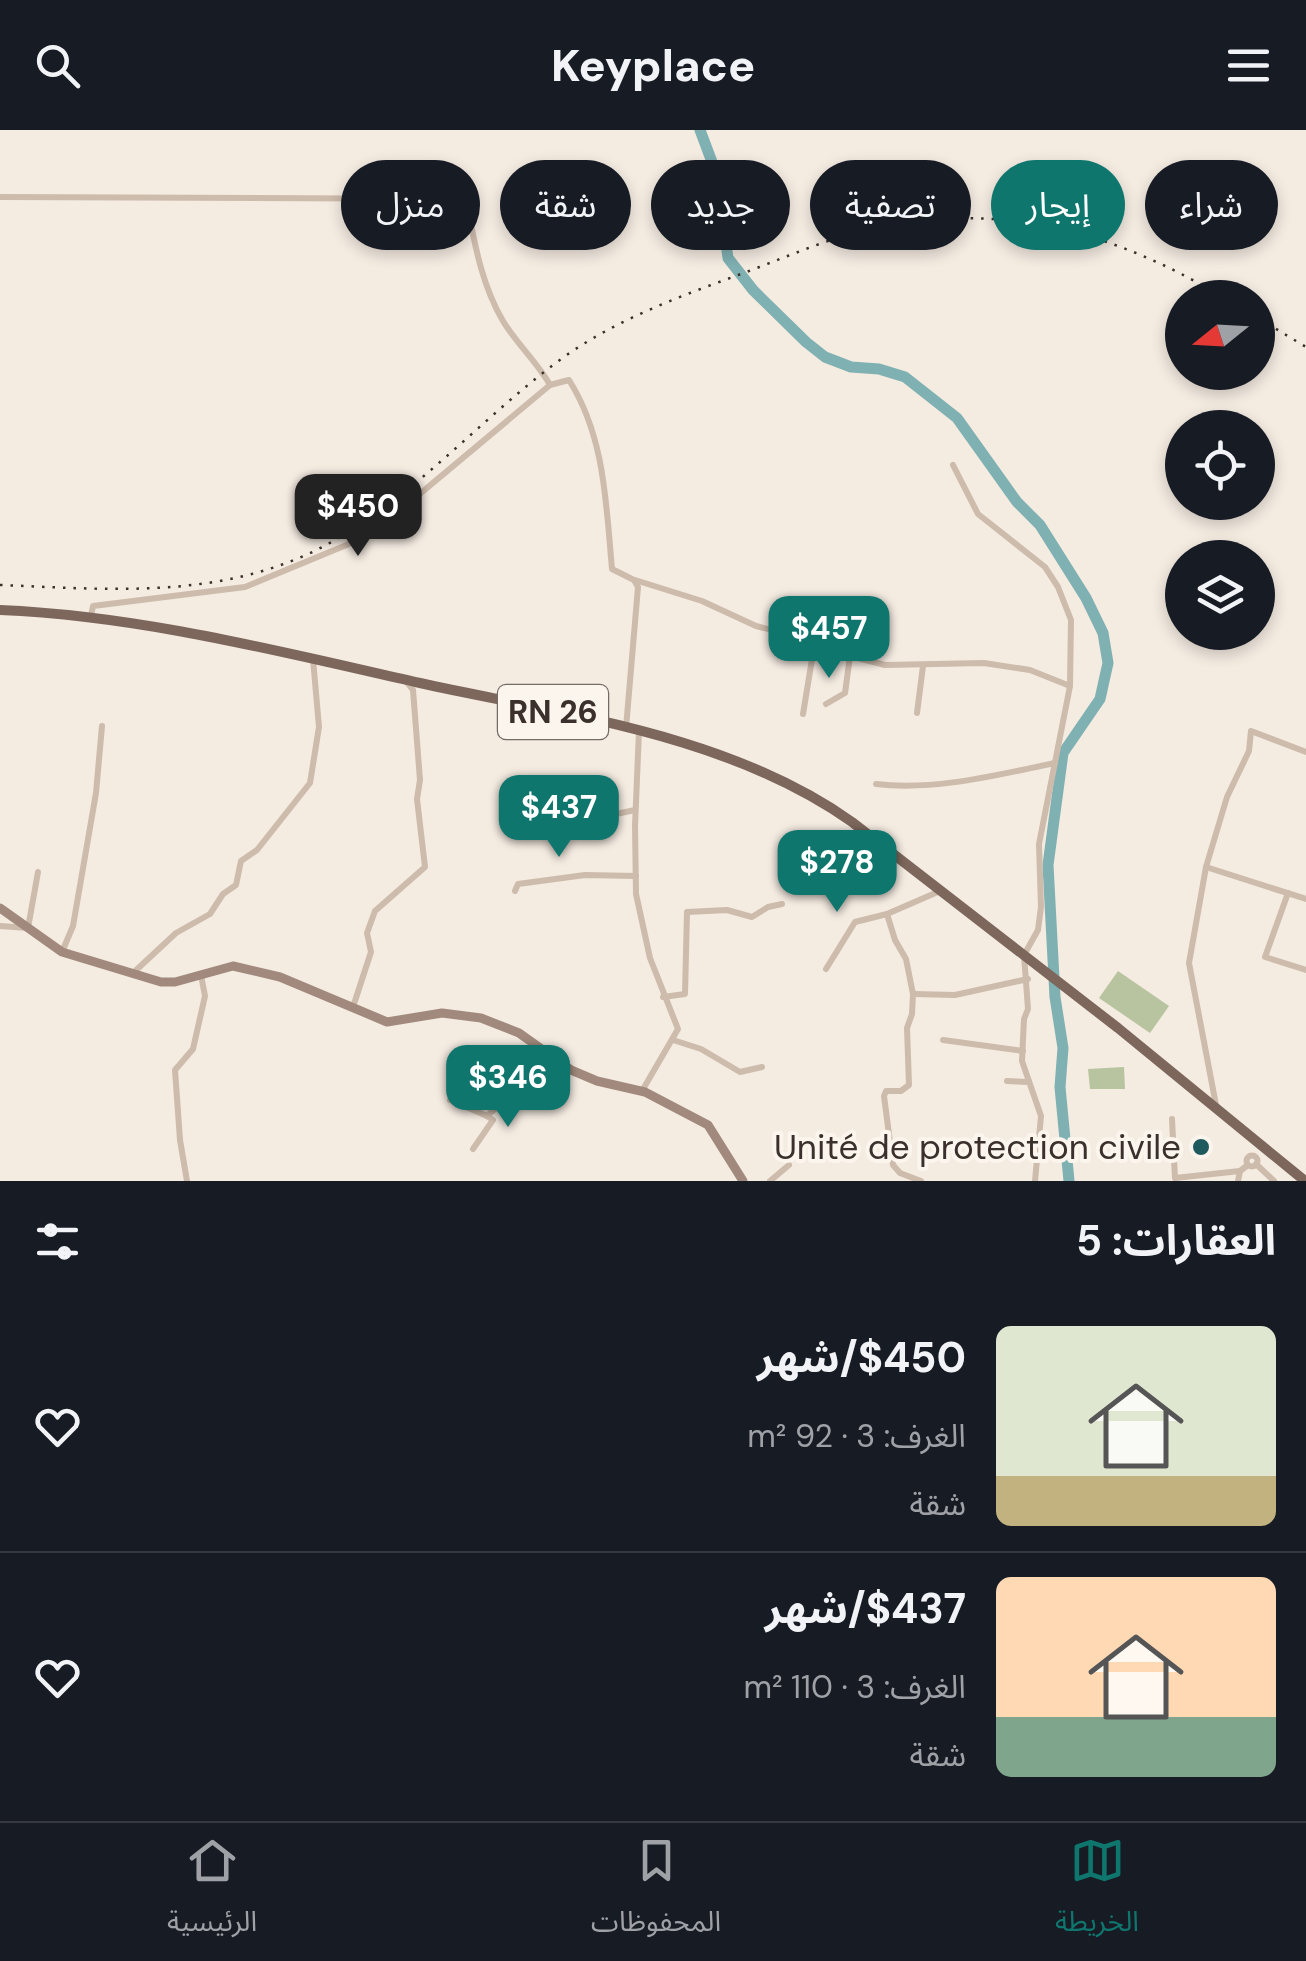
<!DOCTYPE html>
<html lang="ar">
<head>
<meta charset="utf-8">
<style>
	:root { --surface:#171b24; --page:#242831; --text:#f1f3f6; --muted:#9ea1a6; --line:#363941; --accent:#0f766e }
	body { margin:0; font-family:"DM Sans","Noto Sans Arabic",sans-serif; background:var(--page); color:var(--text); direction:rtl; height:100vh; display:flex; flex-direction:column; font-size:38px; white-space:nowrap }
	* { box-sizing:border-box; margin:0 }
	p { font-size:32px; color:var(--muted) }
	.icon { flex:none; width:55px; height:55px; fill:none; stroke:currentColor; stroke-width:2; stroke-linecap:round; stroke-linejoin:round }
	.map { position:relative; height:1051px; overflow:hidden; direction:ltr }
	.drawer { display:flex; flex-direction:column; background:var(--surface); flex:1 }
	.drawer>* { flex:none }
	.banner { position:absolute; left:30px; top:30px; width:1248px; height:90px; direction:rtl; display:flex; gap:20px }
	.needle { width:65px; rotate:252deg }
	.controls { position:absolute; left:1165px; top:150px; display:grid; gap:20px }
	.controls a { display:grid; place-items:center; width:110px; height:110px; border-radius:50%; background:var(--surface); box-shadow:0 5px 15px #0003; font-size:50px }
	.price { position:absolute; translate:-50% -85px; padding:0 22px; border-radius:20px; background:var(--accent); color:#fff; font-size:32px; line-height:65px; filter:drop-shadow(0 2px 5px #0008) }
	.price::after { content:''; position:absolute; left:50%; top:60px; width:30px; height:22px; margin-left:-15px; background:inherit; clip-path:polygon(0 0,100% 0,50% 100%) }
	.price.current { background:#222; color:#fff }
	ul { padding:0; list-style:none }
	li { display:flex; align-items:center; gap:30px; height:250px; padding:0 30px }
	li+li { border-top:2px solid var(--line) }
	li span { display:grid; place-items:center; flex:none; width:280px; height:200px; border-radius:15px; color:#555 }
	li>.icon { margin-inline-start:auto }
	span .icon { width:120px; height:120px; fill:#fffc; stroke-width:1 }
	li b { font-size:42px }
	h2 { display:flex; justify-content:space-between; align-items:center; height:120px; padding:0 30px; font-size:42px }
	.chip { padding:0 35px; border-radius:45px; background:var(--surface); box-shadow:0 5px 15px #0003; font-size:35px; line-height:90px }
	.chip.current { background:var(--accent); color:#fff }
	header { display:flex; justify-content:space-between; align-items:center; height:130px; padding:0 30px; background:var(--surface); font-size:45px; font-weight:800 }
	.tabs { display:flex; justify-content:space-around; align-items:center; height:140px; border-top:2px solid var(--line); background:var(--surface); font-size:28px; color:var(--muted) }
	.tabs a { display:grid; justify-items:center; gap:5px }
	.tabs .current { color:var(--accent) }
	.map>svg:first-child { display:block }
</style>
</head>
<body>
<header><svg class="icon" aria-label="menu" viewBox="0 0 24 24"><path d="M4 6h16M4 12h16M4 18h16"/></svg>Keyplace<svg class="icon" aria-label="search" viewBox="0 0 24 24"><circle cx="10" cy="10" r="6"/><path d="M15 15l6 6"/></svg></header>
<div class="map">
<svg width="1306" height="1051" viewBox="0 0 1306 1051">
	<rect width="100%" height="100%" fill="#f4ebe1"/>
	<g fill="#b8c4a0">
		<path d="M1118,841L1169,876L1150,903L1099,868Z"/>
		<path d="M1124,937L1125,959H1090L1088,939Z"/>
	</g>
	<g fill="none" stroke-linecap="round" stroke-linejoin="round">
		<g stroke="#7fb0b2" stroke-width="11">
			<path d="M700,0L715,40L718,62"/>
			<path d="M720,71L728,128L753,160L806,212L825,227L851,237L879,239L905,247L957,288L1017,372L1040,395L1086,468L1103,503L1108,533L1100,569L1063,623L1048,735L1055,867L1063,918L1060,957L1069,1051"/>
		</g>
		<g stroke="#cdbbac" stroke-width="6">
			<path d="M0,67L466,69C474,110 481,154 503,191C516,213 537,232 550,255"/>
			<path d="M953,335L978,384L1045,437L1058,457L1071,490L1070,556L1039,714L1041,777L1038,800L1024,825L1028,879L1024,889L1022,931L1041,986L1035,1051"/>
			<path d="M635,450L702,471L756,496L815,511L850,526L885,535L984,533L1030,540L1070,556"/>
			<path d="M91,486L93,476L245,457L361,409L397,383L550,255L569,250C605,307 606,374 612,439L634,450L638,457L626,598"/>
			<path d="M826,574L845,563L850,526"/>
			<path d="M917,583L923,536"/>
			<path d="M803,584L815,511"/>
			<path d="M639,601L635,696L636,764L650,828L678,899L642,961"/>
			<path d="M876,654C935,661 996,645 1055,633"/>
			<path d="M588,690L635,680"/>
			<path d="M829,711C852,713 870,722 892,724"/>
			<path d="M1206,737L1306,769"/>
			<path d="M515,761L518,754L585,745L636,746"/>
			<path d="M1288,763L1265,827L1306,840"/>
			<path d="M0,796L28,798L38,742"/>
			<path d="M62,822L73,796L96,663L102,596"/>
			<path d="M826,839L855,792L887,784"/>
			<path d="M133,843L176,803L210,784L223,764L236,755L241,731L257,720L310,653L319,597L313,529"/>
			<path d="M913,864L955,865L1028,849"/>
			<path d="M663,867L685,864L687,782L727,780L752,787L768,777L782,774"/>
			<path d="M353,877L371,822L367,803L375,781L425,737L417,669L420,650L413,560L405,550"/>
			<path d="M673,910L701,919L740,942L762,937"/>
			<path d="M943,910L1023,921"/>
			<path d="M1007,951L1029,952"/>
			<path d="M450,970L487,986L525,952L545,922"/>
			<path d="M1216,975L1189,833L1206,737L1227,667L1249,621L1251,601L1306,622"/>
			<path d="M1172,989L1175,1048L1240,1041"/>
			<path d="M473,1019L493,990L487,986"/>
			<circle cx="1252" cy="1031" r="5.5"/>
			<path d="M1256,1034L1274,1051"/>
			<path d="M187,1051L180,1010L175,940L193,919L205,866L201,845"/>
			<path d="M770,1051L789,1035"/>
			<path d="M921,1051L900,1043L893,1035L884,966L886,961H901L909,955L907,898L912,884L913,864L906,829L895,810L887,784L940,761"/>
			<path d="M1238,1051L1240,1041L1248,1035"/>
		</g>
		<path stroke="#a18a7d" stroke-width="9" d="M0,778L62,822L161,852H175L233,836L280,847L387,892L442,883L481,888L519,903L571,940L597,951L645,962L708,995L743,1051"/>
		<path stroke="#7d675c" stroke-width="10" d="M0,480C143,486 281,522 420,553C565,585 728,604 852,692L1118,898L1305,1051"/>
		<g stroke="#3b302b" stroke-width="2.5" stroke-dasharray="2.5 8" stroke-linecap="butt">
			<path d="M1258,188L1306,217"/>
			<path d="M0,455C104,459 207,469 306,425C403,380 473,295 557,232C612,191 678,167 741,144C784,128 826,109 870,99C999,70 1114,101 1224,168"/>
		</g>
	</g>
	<circle fill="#1f5a5e" stroke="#fbf5ee" stroke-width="4" cx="1201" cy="1017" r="10"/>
	<g text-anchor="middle" stroke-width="8" stroke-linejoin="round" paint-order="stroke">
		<rect fill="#fbf5ee" stroke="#756b66" stroke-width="2.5" x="498" y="555" width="110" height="54" rx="8"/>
		<g font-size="32" font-weight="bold" fill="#3b302b">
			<text x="553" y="593">RN 26</text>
		</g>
		<g font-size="35" fill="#3b302b" stroke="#fbf5ee" text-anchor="end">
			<text x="1181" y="1029">Unité de protection civile</text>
		</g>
	</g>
</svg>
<div class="controls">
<a><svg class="needle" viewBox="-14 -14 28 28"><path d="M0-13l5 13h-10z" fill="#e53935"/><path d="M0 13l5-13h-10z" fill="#9ea1a6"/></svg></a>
<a><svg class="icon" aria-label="locate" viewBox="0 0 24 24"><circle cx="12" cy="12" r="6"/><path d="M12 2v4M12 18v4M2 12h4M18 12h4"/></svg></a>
<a><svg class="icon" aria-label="layers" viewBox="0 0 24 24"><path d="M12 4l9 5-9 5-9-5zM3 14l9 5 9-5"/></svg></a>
</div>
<b class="price current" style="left:358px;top:429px">$450</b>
<b class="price" style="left:829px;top:551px">$457</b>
<b class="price" style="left:559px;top:730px">$437</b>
<b class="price" style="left:837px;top:785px">$278</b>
<b class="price" style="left:508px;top:1000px">$346</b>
<div class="banner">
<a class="chip">شراء</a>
<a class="chip current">إيجار</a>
<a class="chip">تصفية</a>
<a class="chip">جديد</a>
<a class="chip">شقة</a>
<a class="chip">منزل</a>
</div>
</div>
<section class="drawer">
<h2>العقارات: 5<svg class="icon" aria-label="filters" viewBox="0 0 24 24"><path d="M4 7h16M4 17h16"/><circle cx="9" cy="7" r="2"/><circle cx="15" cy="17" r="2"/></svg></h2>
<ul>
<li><span style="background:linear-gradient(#dfe7d0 75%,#c2b280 0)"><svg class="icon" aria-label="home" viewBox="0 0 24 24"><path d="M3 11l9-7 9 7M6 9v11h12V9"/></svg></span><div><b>$450/شهر</b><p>الغرف: 3 · 92 m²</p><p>شقة</p></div><svg class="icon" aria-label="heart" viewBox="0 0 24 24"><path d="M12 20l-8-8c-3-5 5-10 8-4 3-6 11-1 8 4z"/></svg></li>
<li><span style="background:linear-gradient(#ffd9b3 70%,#7fa58c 0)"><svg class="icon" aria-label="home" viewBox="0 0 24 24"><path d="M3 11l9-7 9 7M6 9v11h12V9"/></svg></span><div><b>$437/شهر</b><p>الغرف: 3 · 110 m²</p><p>شقة</p></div><svg class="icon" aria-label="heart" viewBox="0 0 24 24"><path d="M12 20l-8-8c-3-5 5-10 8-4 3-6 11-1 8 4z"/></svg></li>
</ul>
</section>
<nav class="tabs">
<a class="current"><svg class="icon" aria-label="map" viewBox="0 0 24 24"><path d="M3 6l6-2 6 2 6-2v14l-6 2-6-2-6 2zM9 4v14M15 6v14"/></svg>الخريطة</a>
<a><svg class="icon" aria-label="saved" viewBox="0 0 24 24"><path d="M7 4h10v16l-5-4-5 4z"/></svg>المحفوظات</a>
<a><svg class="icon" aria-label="home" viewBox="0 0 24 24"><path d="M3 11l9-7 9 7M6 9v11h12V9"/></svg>الرئيسية</a>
</nav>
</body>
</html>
